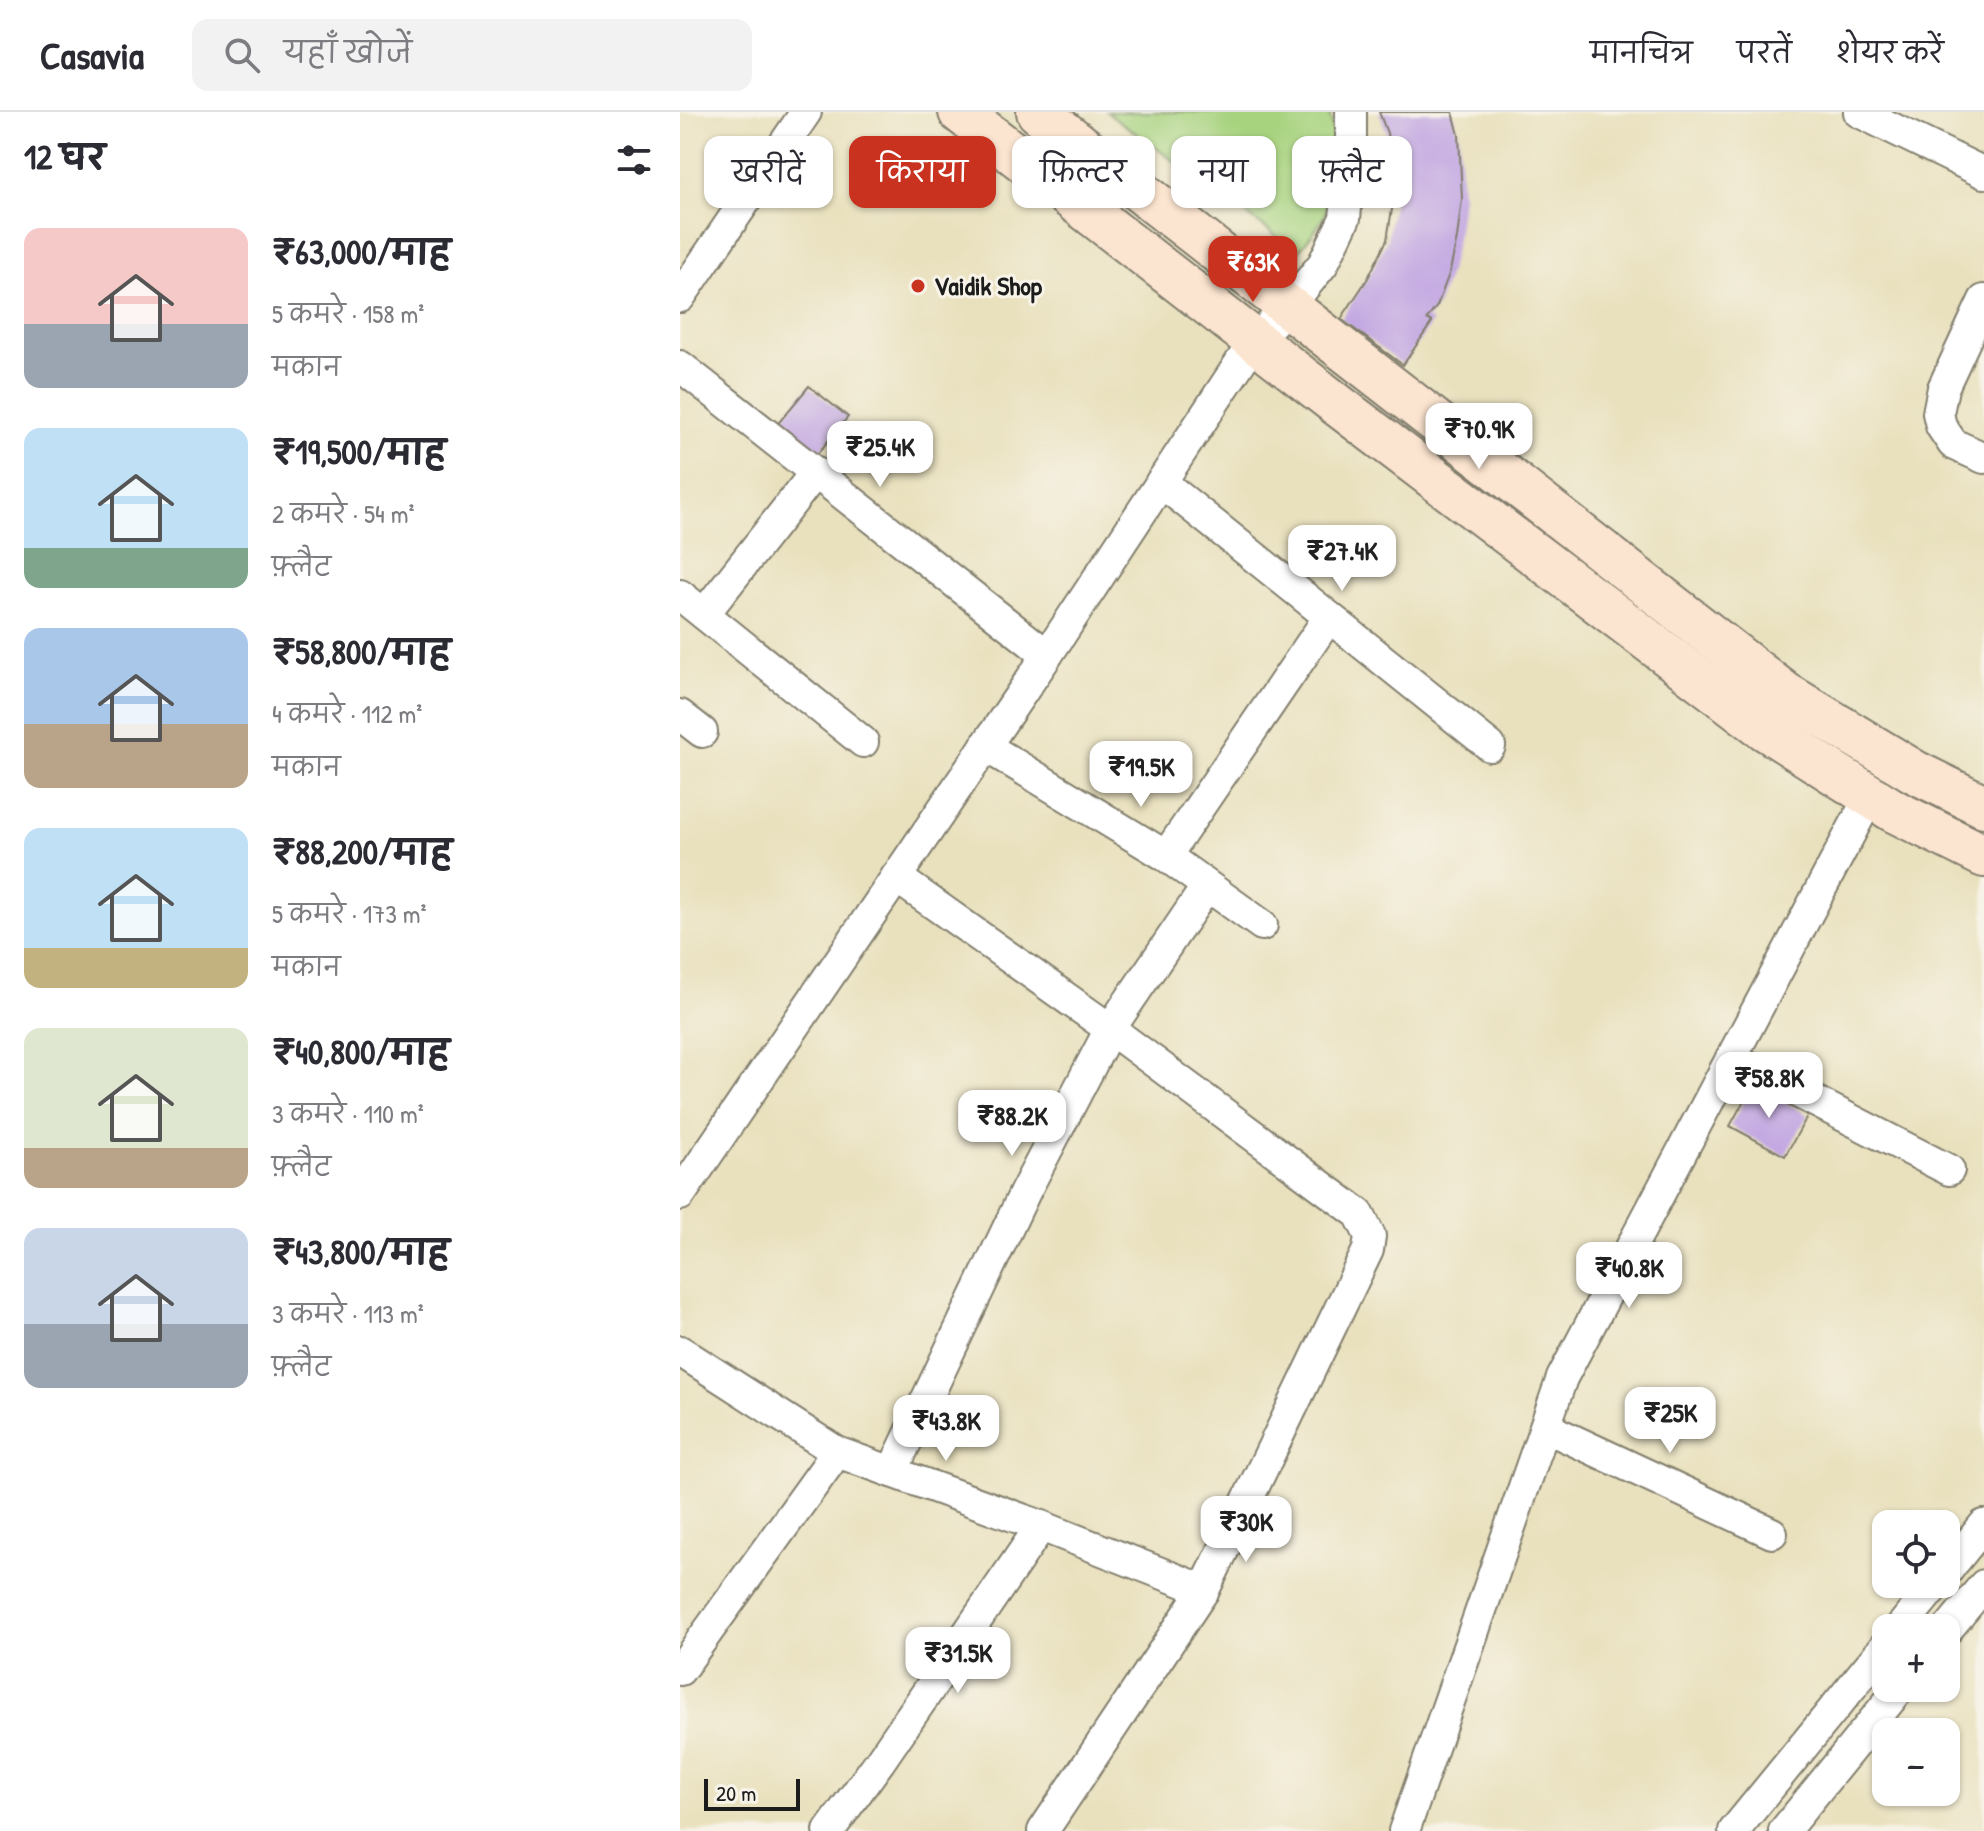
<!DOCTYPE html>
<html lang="hi">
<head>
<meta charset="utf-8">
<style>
	:root { --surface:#fff; --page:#f2f2f3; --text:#2b2b33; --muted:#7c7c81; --line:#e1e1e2; --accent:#c8321e }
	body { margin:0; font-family:"Patrick Hand","Playpen Sans Deva",sans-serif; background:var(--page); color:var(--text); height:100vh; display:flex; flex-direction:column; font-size:30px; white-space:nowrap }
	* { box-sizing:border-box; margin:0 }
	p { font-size:26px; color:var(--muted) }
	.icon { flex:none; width:44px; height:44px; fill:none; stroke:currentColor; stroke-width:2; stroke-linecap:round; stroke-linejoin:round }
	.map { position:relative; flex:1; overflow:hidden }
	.sheet { display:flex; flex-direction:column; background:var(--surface); width:680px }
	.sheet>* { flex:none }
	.guide { position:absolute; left:24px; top:24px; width:760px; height:72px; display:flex; gap:16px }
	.buttons { position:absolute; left:1192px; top:1398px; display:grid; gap:16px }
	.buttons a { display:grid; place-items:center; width:88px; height:88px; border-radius:16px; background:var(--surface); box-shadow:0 2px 6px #0004; font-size:40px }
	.scale { position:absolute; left:24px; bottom:20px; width:96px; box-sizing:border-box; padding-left:8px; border:4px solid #1c1c1c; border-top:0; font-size:22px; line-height:28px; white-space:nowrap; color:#1c1c1c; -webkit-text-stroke:6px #f7f3e8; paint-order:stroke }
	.price { position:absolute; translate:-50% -68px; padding:0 18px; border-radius:16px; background:#fff; color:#222; font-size:26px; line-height:52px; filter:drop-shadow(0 2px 4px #0008) }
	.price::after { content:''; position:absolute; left:50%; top:48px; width:24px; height:18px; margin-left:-12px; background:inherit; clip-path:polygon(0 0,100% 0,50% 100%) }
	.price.active { background:var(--accent); color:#fff }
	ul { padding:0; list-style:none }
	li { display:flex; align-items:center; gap:24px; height:200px; padding:0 24px }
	li span { display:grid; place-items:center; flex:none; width:224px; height:160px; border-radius:16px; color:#555 }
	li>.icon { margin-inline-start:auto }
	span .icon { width:96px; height:96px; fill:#fffc; stroke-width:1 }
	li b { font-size:34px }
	h2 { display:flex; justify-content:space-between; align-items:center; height:96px; padding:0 24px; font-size:34px }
	.pill { padding:0 28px; border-radius:16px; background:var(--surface); box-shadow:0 2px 6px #0004; font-size:28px; line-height:72px }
	.pill.active { background:var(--accent); color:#fff }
	header { display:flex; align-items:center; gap:48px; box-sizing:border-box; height:112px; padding:0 40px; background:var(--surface); border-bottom:2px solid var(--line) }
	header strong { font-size:38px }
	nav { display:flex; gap:44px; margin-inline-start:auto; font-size:28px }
	.search { width:560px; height:72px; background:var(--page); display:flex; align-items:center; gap:20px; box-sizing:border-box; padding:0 28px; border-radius:16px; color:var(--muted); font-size:30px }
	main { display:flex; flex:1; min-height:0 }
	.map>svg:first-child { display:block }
</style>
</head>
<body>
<header>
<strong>Casavia</strong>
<div class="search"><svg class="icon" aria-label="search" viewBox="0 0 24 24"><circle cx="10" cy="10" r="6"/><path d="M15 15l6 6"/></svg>यहाँ खोजें</div>
<nav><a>मानचित्र</a><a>परतें</a><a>शेयर करें</a></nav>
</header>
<main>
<section class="sheet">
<h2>12 घर<svg class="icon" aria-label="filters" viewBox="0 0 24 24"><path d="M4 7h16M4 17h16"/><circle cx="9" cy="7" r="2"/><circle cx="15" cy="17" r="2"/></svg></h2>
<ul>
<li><span style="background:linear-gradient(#f6c9c9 60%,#9aa5b1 0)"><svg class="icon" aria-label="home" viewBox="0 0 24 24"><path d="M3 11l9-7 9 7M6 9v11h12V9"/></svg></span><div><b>₹63,000/माह</b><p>5 कमरे · 158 m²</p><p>मकान</p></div></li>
<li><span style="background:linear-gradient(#bfe0f5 75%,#7fa58c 0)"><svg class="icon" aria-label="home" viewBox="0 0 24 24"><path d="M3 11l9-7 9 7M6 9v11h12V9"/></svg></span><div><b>₹19,500/माह</b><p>2 कमरे · 54 m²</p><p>फ़्लैट</p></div></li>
<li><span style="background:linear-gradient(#a9c7e8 60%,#b9a48a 0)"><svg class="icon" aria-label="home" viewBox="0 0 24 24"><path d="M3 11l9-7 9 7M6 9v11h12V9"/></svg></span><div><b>₹58,800/माह</b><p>4 कमरे · 112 m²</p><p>मकान</p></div></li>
<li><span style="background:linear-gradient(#bfe0f5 75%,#c2b280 0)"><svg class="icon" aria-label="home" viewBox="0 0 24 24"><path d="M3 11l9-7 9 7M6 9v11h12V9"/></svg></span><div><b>₹88,200/माह</b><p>5 कमरे · 173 m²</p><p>मकान</p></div></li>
<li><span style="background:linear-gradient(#dfe7d0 75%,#b9a48a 0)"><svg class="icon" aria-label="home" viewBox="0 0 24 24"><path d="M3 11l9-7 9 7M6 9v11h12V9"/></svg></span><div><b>₹40,800/माह</b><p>3 कमरे · 110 m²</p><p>फ़्लैट</p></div></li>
<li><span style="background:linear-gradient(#c9d6e8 60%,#9aa5b1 0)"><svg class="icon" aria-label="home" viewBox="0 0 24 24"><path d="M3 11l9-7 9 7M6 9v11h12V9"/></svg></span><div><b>₹43,800/माह</b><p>3 कमरे · 113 m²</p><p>फ़्लैट</p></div></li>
</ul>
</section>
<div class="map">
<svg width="1304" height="1719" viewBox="0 0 1304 1719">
	<rect width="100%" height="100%" fill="#f7f3e8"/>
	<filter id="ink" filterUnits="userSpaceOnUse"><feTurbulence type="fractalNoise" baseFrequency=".0125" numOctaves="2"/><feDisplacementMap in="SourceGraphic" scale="16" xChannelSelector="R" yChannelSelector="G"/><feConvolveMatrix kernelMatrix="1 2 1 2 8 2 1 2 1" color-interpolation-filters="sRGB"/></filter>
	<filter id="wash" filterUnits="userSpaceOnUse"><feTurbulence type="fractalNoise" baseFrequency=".006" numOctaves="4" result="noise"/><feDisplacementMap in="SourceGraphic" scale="32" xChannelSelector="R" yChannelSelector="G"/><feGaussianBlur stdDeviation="1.8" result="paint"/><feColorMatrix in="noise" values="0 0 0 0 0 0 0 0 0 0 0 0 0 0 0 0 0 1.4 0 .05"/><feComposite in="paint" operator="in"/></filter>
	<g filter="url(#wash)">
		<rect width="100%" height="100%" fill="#e9e1be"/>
		<path fill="#a7d37f" stroke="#62784e" stroke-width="2" d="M427,0H649C657,29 657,68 647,97C642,112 628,127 618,140Z"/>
		<g id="blocks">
			<g fill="#c3a8e2">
				<path d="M699,0H773L779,23L782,87L777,126L770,159L757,194L747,207L752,210L723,253L661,207L688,166L707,128L713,91L711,49L707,21Z"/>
				<path d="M129,274L168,305L134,346L95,315Z"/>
				<path d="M1073,972L1128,1003L1105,1044L1050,1014Z"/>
			</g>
		</g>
	</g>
	<g filter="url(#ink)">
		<use href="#blocks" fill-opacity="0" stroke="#827e6d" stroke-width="2"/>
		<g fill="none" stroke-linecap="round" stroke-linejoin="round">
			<g stroke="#827e6d" stroke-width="34">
				<g id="street">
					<path d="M1179,0L1304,61"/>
					<path d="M0,185L126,0"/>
					<path d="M1304,188L1263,276L1258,301L1261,314L1273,332L1304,346"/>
					<path d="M0,254L367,543"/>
					<path d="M481,370L810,634"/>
					<path d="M0,483L183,630"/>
					<path d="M24,502L135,361"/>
					<path d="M0,603L22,620"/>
					<path d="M305,634L486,744L582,813"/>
					<path d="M486,744L649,505"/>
					<path d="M216,765L430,917L679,1102L690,1124L688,1138L524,1478L363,1719"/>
					<path d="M1051,946L1269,1058"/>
					<path d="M0,1083L362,551L575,228L609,194L643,152L665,106L671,45V0"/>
					<path d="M0,1239L157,1340L361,1414L524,1478"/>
					<path d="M865,1315L1092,1421"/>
					<path d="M212,1360L345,1080L430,917L527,774"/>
					<path d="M1266,1460L1304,1413"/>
					<path d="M1220,1516L1256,1472"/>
					<path d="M1266,1519L1304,1473"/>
					<path d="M0,1558L157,1340"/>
					<path d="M149,1719L200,1649L361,1414"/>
					<path d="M724,1719L882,1266L1190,684"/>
					<path d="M1054,1719L1206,1533"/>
					<path d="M1104,1719L1220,1576"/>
				</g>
			</g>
			<g stroke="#827e6d" stroke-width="46">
				<g id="secondary">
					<path d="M280,0L659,294L1085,617L1214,699L1304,744"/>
					<path d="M358,0L1106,582L1235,660L1304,694"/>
				</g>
			</g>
			<use href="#street" stroke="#fff" stroke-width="30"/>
			<use href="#secondary" stroke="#fce5d0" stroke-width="42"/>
		</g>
	</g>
	<circle fill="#c8321e" stroke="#f7f3e8" stroke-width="3" cx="238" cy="174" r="8"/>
	<g text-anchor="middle" stroke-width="6" stroke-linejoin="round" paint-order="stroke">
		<g font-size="26" font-weight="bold" fill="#1c1c1c" stroke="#f7f3e8" text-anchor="start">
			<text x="254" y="183">Vaidik Shop</text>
		</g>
	</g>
</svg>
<div class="buttons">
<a><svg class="icon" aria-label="locate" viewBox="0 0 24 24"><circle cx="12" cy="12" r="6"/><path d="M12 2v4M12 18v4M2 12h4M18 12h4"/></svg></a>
<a>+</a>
<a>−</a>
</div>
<div class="scale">20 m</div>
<b class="price active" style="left:573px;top:192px">₹63K</b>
<b class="price" style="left:799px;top:359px">₹70.9K</b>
<b class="price" style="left:200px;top:377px">₹25.4K</b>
<b class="price" style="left:662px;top:481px">₹27.4K</b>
<b class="price" style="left:461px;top:697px">₹19.5K</b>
<b class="price" style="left:1089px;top:1008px">₹58.8K</b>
<b class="price" style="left:332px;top:1046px">₹88.2K</b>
<b class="price" style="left:949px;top:1198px">₹40.8K</b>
<b class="price" style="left:990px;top:1343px">₹25K</b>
<b class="price" style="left:266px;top:1351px">₹43.8K</b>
<b class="price" style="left:566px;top:1452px">₹30K</b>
<b class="price" style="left:278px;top:1583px">₹31.5K</b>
<div class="guide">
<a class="pill">खरीदें</a>
<a class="pill active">किराया</a>
<a class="pill">फ़िल्टर</a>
<a class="pill">नया</a>
<a class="pill">फ़्लैट</a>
</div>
</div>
</main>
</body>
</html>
